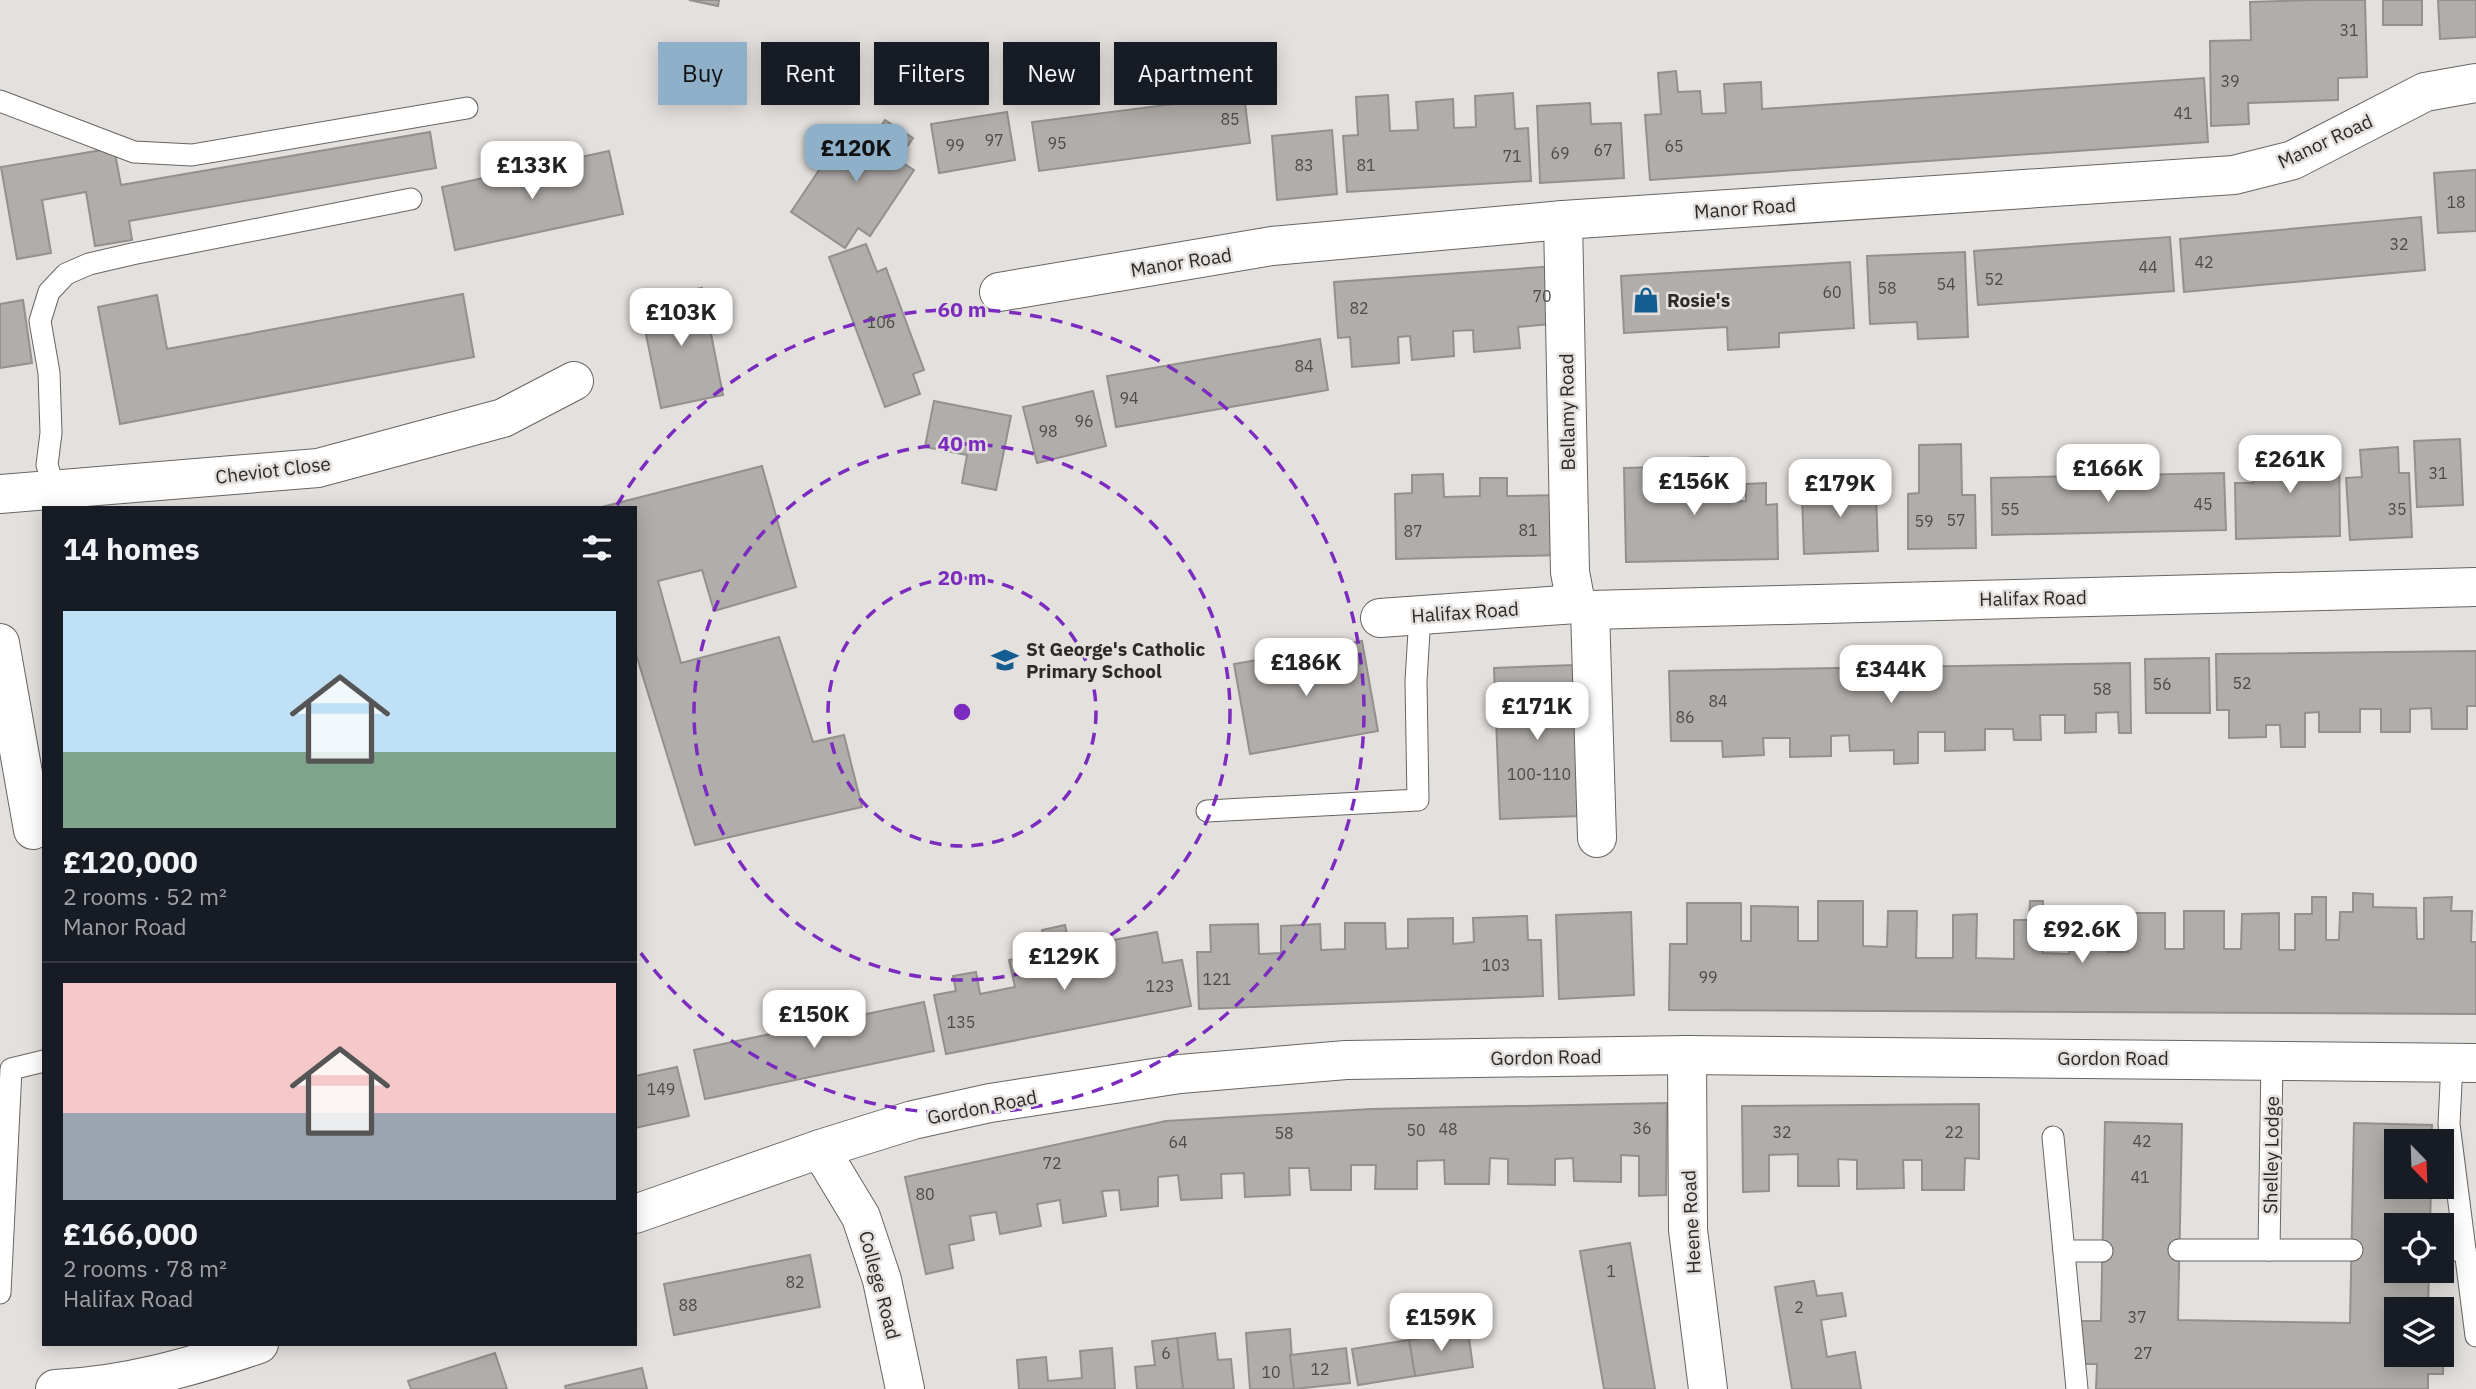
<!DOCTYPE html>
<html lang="en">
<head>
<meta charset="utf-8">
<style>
	:root { --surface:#171b24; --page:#20242c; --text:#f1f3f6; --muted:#9ea1a6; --line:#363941; --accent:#8eb0c9 }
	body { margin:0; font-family:"IBM Plex Sans",sans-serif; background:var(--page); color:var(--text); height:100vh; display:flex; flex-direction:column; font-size:26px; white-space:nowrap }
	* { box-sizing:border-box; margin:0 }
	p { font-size:23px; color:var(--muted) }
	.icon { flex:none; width:38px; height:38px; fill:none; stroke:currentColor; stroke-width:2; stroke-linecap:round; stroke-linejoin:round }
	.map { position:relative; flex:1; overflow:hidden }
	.side { position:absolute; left:42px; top:506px; width:595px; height:840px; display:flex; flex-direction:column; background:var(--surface); border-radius:0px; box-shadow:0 4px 18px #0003 }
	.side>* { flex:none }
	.guide { position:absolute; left:658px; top:42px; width:665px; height:63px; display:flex; gap:14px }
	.needle { width:46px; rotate:157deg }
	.buttons { position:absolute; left:2384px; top:1129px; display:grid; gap:14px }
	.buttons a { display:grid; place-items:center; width:70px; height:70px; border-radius:0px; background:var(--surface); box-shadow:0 4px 18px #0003; font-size:35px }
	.price { position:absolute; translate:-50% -60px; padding:0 16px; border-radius:14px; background:#fff; color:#222; font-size:23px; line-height:46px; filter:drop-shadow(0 2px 4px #0008) }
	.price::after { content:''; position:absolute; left:50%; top:42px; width:21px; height:16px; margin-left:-10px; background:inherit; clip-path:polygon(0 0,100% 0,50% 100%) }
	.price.current { background:var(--accent); color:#111 }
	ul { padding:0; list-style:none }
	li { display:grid; align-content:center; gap:14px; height:371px; padding:0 21px }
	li+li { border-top:2px solid var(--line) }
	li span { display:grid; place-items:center; height:217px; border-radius:0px; color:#555 }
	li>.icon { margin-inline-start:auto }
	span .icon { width:126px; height:126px; fill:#fffc; stroke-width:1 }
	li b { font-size:30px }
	h2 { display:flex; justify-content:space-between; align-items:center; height:84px; padding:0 21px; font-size:30px }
	.chip { padding:0 24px; border-radius:0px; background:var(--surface); box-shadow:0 4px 18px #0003; font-size:24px; line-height:63px }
	.chip.current { background:var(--accent); color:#111 }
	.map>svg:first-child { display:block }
</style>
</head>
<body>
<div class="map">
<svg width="2476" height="1389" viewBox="0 0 2476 1389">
	<rect width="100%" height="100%" fill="#e4e0dd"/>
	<g fill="#b1adaa" stroke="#93908d" stroke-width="2">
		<path d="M689,0H719L718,6Z"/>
		<path d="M2313,0H2365L2367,77L2338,78V100L2248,103L2249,124L2211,126L2210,41L2251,40L2250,2Z"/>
		<rect x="2383" y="0" width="39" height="25"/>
		<path d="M2438,0H2476V37L2440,39Z"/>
		<path d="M1676,71L1678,92L1700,91L1702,114L1726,113L1724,84L1761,82L1762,109L2204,78L2208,142L1650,180L1645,115L1661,114L1658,73Z"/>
		<path d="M1513,93L1515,129L1528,128L1531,181L1347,192L1343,136L1358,135L1356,97L1388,95L1390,131L1418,130L1416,102L1453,99L1454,128L1476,127L1475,96Z"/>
		<path d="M1244,95L1250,143L1039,171L1032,122Z"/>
		<path d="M1590,103L1591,124L1621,123L1624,178L1540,183L1537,106Z"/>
		<path d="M1007,112L1015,160L939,173L931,124Z"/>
		<path d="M885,120L913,138L898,160L914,170L870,236L858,228L845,248L791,212L848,127L870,142Z"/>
		<path d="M1332,130L1337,194L1277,200L1272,136Z"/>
		<path d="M430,132L436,168L129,221L132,240L95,246L86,192L42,200L51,253L17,259L1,167L114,148L121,185Z"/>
		<path d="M609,151L623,214L455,250L442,187Z"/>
		<path d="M2476,170V231L2438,233L2434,173Z"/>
		<path d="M2421,217L2425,270L2184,292L2180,239Z"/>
		<path d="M2170,237L2174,291L1978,305L1974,251Z"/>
		<path d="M866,244L877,272L886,268L924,370L913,374L920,394L885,407L829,257Z"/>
		<path d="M1965,252L1968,337L1918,339L1917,322L1870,324L1867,256Z"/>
		<path d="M1850,262L1854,328L1779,333V347L1728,350L1727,327L1624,333L1621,276Z"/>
		<path d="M1556,266L1560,323L1518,327L1520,348L1474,352L1473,330L1453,331L1454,356L1412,360L1410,336L1398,337L1399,363L1352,367L1350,337L1338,338L1334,282Z"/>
		<path d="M702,288L723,395L661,408L639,300Z"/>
		<path d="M463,294L474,357L120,424L98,307L157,295L167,349Z"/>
		<path d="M23,300L32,363L0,368V304Z"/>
		<path d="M1320,339L1328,390L1116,427L1107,376Z"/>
		<path d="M1093,391L1106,446L1037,463L1023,407Z"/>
		<path d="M934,401L1011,416L996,490L962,483L967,455L925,447Z"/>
		<path d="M2460,439L2463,505L2417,507L2414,441Z"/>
		<path d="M2252,442H2285L2286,469H2305V445H2339L2340,536L2236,539L2235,483H2253Z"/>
		<path d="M1961,444L1962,495H1975L1976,548L1908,549V494L1919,493V445Z"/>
		<path d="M2398,447L2399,473H2409L2412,537L2350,540L2346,478L2362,477L2360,450Z"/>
		<path d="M1708,457L1709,502L1746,501V484L1766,483V505L1777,504L1778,559L1626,562L1624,468L1658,467V459Z"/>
		<path d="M762,466L796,587L714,611L702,570L658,581L681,663L779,637L813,742L844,735L862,807L695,845L635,651V508H598Z"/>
		<path d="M2224,473L2226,530L1992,535L1991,478Z"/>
		<path d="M1443,474L1444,497L1480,496V478H1507V496L1561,495L1562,555L1396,559L1395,494L1412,493V475Z"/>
		<path d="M1861,478L1862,494L1876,493L1878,551L1804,554L1802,495H1819V480Z"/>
		<path d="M1362,641L1378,731L1250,754L1234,664Z"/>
		<path d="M2476,651V706H2467V729H2432L2431,708L2410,709V732H2381V709H2360V732H2319V712L2305,713V747H2281L2280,725H2266V737L2229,738V710H2217L2216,654Z"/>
		<path d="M2209,658L2210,713H2146L2145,659Z"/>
		<path d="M2130,663L2131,733H2119L2118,712L2096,713V732L2065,733V715H2040L2041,740H2014L2013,729H1985V750L1945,751V732H1918V763L1894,764V750L1850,751L1849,735L1831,736V756L1790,757V738H1763L1764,755L1723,757L1722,741H1671L1669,671Z"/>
		<path d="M1574,665L1581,816L1500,819L1494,668Z"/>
		<path d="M2353,893L2373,894V907L2416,908L2417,939H2424V898L2452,897L2451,911H2472L2471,942H2476V1014L1669,1010L1670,944H1687V903H1741V941H1751V906L1798,907V941H1818V901H1863V946L1887,947L1888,911H1917L1916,958H1953V915L1977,914L1976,958L2014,959V920H2029L2030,901H2043V953L2069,954L2070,914H2107V952H2128V913H2165V949H2184V911H2224V949H2241L2242,914L2279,913V950H2295V914H2312V897H2326V940H2339L2340,912H2353Z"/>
		<path d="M1631,912L1634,995L1559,999L1556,915Z"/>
		<path d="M1527,916L1528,940H1541L1543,996L1199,1009L1197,952H1211L1210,925L1258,924L1259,954L1281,953V926L1320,924L1321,950L1345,949V923H1385L1386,949L1408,948V919L1453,918V944L1474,942L1473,918Z"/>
		<path d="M1065,925L1070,948L1157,932L1163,963L1182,960L1191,1006L946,1054L934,995L956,991L953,976L976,972L980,994L1015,987L1009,960L1046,953L1042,930Z"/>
		<path d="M924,1002L934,1051L705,1099L694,1050Z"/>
		<path d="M677,1067L689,1116L635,1128V1076Z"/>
		<path d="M1667,1103L1666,1195L1639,1196V1156L1621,1155V1182L1574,1181L1573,1158L1555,1159V1185L1508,1184V1159L1490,1158L1489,1184H1445L1444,1160L1417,1161V1189H1375L1376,1165H1351V1190H1311L1309,1168H1289L1290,1195L1245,1197L1244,1173L1221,1174L1222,1198L1181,1200L1178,1175L1158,1177V1206L1121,1210L1119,1190L1102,1191L1106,1216L1063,1223L1060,1200L1037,1204L1041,1226L1000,1234L996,1212L970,1216L974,1240L949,1245L953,1268L926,1274L905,1177L1166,1121L1371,1109Z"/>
		<path d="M1979,1104V1159L1965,1158L1964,1190H1922V1160H1903L1904,1188L1857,1189V1160L1838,1159L1839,1186H1798V1154L1769,1155V1191L1743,1192L1742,1106Z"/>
		<path d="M2105,1122L2182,1124L2178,1320L2350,1323L2354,1123L2432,1125L2431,1141H2396V1186H2431L2430,1225H2396V1270H2429L2428,1309H2396V1354H2441V1323H2444L2443,1374H2428V1389H2096L2097,1364H2079L2080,1321H2101Z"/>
		<path d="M1630,1243L1655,1389H1604L1580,1251Z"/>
		<path d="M810,1255L820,1307L674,1335L664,1284Z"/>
		<path d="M1814,1281L1817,1296L1842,1293L1846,1316L1821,1320L1827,1357L1855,1352L1861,1389H1792L1775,1287Z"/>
		<path d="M1290,1329L1294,1389H1250L1246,1333Z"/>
		<path d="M1468,1331L1473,1367L1415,1376L1409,1340Z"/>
		<path d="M1215,1333L1218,1360L1231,1359L1234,1389H1183L1177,1338Z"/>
		<path d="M1177,1338L1183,1389H1137L1135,1367L1155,1365L1152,1341Z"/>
		<path d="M1409,1340L1415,1376L1358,1385L1352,1349Z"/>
		<path d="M1112,1348L1115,1389H1019L1017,1360L1046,1357L1048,1381L1082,1378L1080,1351Z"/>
		<path d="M1346,1348L1350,1383L1294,1389L1290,1355Z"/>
		<path d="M495,1353L507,1389H411L408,1381Z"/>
		<path d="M642,1368L647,1389H566L565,1386Z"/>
	</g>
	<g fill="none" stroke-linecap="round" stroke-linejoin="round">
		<g stroke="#676562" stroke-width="23">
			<g id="service">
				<path d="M0,101L134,152L192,155L467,108"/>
				<path d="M55,490L47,465L51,433L49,373L40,321L49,292L66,274L89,264L132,254L411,199"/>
				<path d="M1207,811L1418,800L1416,681L1420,615"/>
				<path d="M2452,1063L2449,1124L2476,1336"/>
				<path d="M2053,1137L2077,1389"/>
				<path d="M2179,1250H2352"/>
				<path d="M2269,1250L2272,1059"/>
				<path d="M2441,1250H2465"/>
				<path d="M2064,1251H2102"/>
				<path d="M0,1293L11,1069L44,1061"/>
			</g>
		</g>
		<g stroke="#676562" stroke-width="40">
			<g id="minor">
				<path d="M1563,220L1570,572L1576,604"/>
				<path d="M999,292L1272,246L1563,220L2234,175L2293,160L2425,92L2476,83"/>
				<path d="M0,494L318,468L503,418L574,381"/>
				<path d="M1590,610L1597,838"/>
				<path d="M1380,618L1576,604L1590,610L2476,587"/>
				<path d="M0,643L33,830"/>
				<path d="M1687,1055L1688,1230L1708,1389"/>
				<path d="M820,1149L861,1217L882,1280L905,1389"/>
				<path d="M635,1214L820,1149L913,1120L990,1103L1180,1074L1346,1060L1687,1055L2476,1063"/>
				<path d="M55,1389C125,1386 192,1367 259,1344"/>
			</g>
		</g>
		<use href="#service" stroke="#fff" stroke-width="21"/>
		<use href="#minor" stroke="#fff" stroke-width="38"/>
	</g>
	<g fill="none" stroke="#7b2cbf" stroke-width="3.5" stroke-dasharray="12 9">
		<circle cx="962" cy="712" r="134"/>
		<circle cx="962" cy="712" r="268"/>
		<path d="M617 505A402 402 0 1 1 637 948"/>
	</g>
	<defs>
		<g id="shop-bare" transform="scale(2.1)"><path d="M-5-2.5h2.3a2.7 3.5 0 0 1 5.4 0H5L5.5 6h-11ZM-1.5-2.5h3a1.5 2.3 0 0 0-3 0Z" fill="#145d91" stroke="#e4e0dd" stroke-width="2.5" paint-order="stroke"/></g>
		<g id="school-bare" transform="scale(2.1)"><path d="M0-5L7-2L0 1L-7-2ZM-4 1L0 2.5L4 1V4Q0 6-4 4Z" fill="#145d91" stroke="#e4e0dd" stroke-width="2.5" paint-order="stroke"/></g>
	</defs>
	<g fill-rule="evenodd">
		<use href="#shop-bare" x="1646" y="300"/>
		<use href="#school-bare" x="1005" y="660"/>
	</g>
	<g text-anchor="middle" stroke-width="5" stroke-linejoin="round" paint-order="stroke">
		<g font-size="16" fill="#4d4b49">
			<text x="2349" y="36">31</text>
			<text x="2230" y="87">39</text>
			<text x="2183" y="119">41</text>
			<text x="1230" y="125">85</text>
			<text x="994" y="146">97</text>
			<text x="1057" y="149">95</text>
			<text x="955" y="151">99</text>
			<text x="1674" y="152">65</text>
			<text x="1603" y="156">67</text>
			<text x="1560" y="159">69</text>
			<text x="1512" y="162">71</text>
			<text x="1304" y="171">83</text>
			<text x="1366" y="171">81</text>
			<text x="2456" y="208">18</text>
			<text x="2399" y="250">32</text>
			<text x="2204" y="268">42</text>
			<text x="2148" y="273">44</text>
			<text x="1994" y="285">52</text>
			<text x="1946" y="290">54</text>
			<text x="1887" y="294">58</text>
			<text x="1832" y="298">60</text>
			<text x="1542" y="302">70</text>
			<text x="1359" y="314">82</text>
			<text x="881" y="328">106</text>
			<text x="1304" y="372">84</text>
			<text x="1129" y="404">94</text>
			<text x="1084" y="427">96</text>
			<text x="1048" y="437">98</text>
			<text x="2438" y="479">31</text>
			<text x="2203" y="510">45</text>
			<text x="2010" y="515">55</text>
			<text x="2397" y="515">35</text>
			<text x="1956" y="526">57</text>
			<text x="1924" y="527">59</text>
			<text x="1528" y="536">81</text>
			<text x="1413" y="537">87</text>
			<text x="2242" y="689">52</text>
			<text x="2162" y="690">56</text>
			<text x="2102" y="695">58</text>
			<text x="1718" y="707">84</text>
			<text x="1685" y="723">86</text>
			<text x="1539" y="780">100-110</text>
			<text x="1496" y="971">103</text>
			<text x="1708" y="983">99</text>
			<text x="1217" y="985">121</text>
			<text x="1160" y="992">123</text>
			<text x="961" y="1028">135</text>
			<text x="661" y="1095">149</text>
			<text x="1642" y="1134">36</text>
			<text x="1448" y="1135">48</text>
			<text x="1416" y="1136">50</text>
			<text x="1782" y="1138">32</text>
			<text x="1954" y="1138">22</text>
			<text x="1284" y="1139">58</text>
			<text x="2142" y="1147">42</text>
			<text x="1178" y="1148">64</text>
			<text x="1052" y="1169">72</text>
			<text x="2140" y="1183">41</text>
			<text x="925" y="1200">80</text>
			<text x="1611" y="1277">1</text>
			<text x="795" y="1288">82</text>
			<text x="688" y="1311">88</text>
			<text x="1799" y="1313">2</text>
			<text x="2137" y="1323">37</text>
			<text x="1166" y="1359">6</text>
			<text x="2143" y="1359">27</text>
			<text x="1320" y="1375">12</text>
			<text x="1271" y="1378">10</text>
		</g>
		<g font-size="19" fill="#2c2a29" stroke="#e4e0dd">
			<text transform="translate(2325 141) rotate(-25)" y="7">Manor Road</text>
			<text transform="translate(1745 208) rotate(-4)" y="7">Manor Road</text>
			<text transform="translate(1181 262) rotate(-9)" y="7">Manor Road</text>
			<text transform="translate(1567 412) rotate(-91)" y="7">Bellamy Road</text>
			<text transform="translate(273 470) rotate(-7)" y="7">Cheviot Close</text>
			<text transform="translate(2033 598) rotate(-1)" y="7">Halifax Road</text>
			<text transform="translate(1465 612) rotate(-4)" y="7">Halifax Road</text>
			<text transform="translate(1546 1057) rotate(-1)" y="7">Gordon Road</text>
			<text x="2113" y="1065">Gordon Road</text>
			<text transform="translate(982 1107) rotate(-11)" y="7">Gordon Road</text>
			<text transform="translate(2271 1155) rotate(-89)" y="7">Shelley Lodge</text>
			<text transform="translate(1691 1222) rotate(-93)" y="7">Heene Road</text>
			<text transform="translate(880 1285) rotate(75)" y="7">College Road</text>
		</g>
		<g font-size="19" font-weight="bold" fill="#2c2a29" stroke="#e4e0dd" text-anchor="start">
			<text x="1667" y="307">Rosie's</text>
			<text x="1026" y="656">St George's Catholic<tspan x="1026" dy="22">Primary School</tspan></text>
		</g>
	</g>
	<circle cx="962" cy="712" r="10" fill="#7b2cbf" stroke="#e4e0dd" stroke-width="3.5"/>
	<g font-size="21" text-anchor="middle" font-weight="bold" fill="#7b2cbf" stroke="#e4e0dd" stroke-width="5" stroke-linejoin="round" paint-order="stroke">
		<text x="962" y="317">60 m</text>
		<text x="962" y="451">40 m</text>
		<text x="962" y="585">20 m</text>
	</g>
</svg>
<div class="buttons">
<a><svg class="needle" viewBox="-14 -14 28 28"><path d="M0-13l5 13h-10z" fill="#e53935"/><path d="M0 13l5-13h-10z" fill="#9ea1a6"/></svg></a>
<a><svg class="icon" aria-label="locate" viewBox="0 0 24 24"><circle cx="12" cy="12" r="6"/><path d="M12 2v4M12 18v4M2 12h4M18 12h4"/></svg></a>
<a><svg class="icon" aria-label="layers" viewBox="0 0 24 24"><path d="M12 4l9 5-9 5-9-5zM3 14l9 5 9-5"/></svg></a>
</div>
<b class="price current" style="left:856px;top:184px">£120K</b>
<b class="price" style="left:532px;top:201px">£133K</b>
<b class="price" style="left:681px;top:348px">£103K</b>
<b class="price" style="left:2290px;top:495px">£261K</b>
<b class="price" style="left:2108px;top:504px">£166K</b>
<b class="price" style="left:1694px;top:517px">£156K</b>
<b class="price" style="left:1840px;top:519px">£179K</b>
<b class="price" style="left:1306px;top:698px">£186K</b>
<b class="price" style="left:1891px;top:705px">£344K</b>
<b class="price" style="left:1537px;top:742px">£171K</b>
<b class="price" style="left:2082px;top:965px">£92.6K</b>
<b class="price" style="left:1064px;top:992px">£129K</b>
<b class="price" style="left:814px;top:1050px">£150K</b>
<b class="price" style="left:1441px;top:1353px">£159K</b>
<div class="guide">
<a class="chip current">Buy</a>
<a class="chip">Rent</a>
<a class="chip">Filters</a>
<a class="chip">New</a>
<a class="chip">Apartment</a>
</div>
<section class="side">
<h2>14 homes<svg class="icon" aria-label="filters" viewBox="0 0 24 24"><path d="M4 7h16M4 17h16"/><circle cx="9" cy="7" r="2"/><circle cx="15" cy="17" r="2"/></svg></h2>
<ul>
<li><span style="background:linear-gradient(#bfe0f5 65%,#7fa58c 0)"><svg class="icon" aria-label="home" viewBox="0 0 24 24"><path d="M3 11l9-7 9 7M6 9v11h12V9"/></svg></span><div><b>£120,000</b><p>2 rooms · 52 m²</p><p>Manor Road</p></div></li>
<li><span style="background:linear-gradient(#f6c9c9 60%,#9aa5b1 0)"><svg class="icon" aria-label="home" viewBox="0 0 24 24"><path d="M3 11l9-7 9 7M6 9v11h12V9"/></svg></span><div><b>£166,000</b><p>2 rooms · 78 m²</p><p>Halifax Road</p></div></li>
</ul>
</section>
</div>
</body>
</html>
